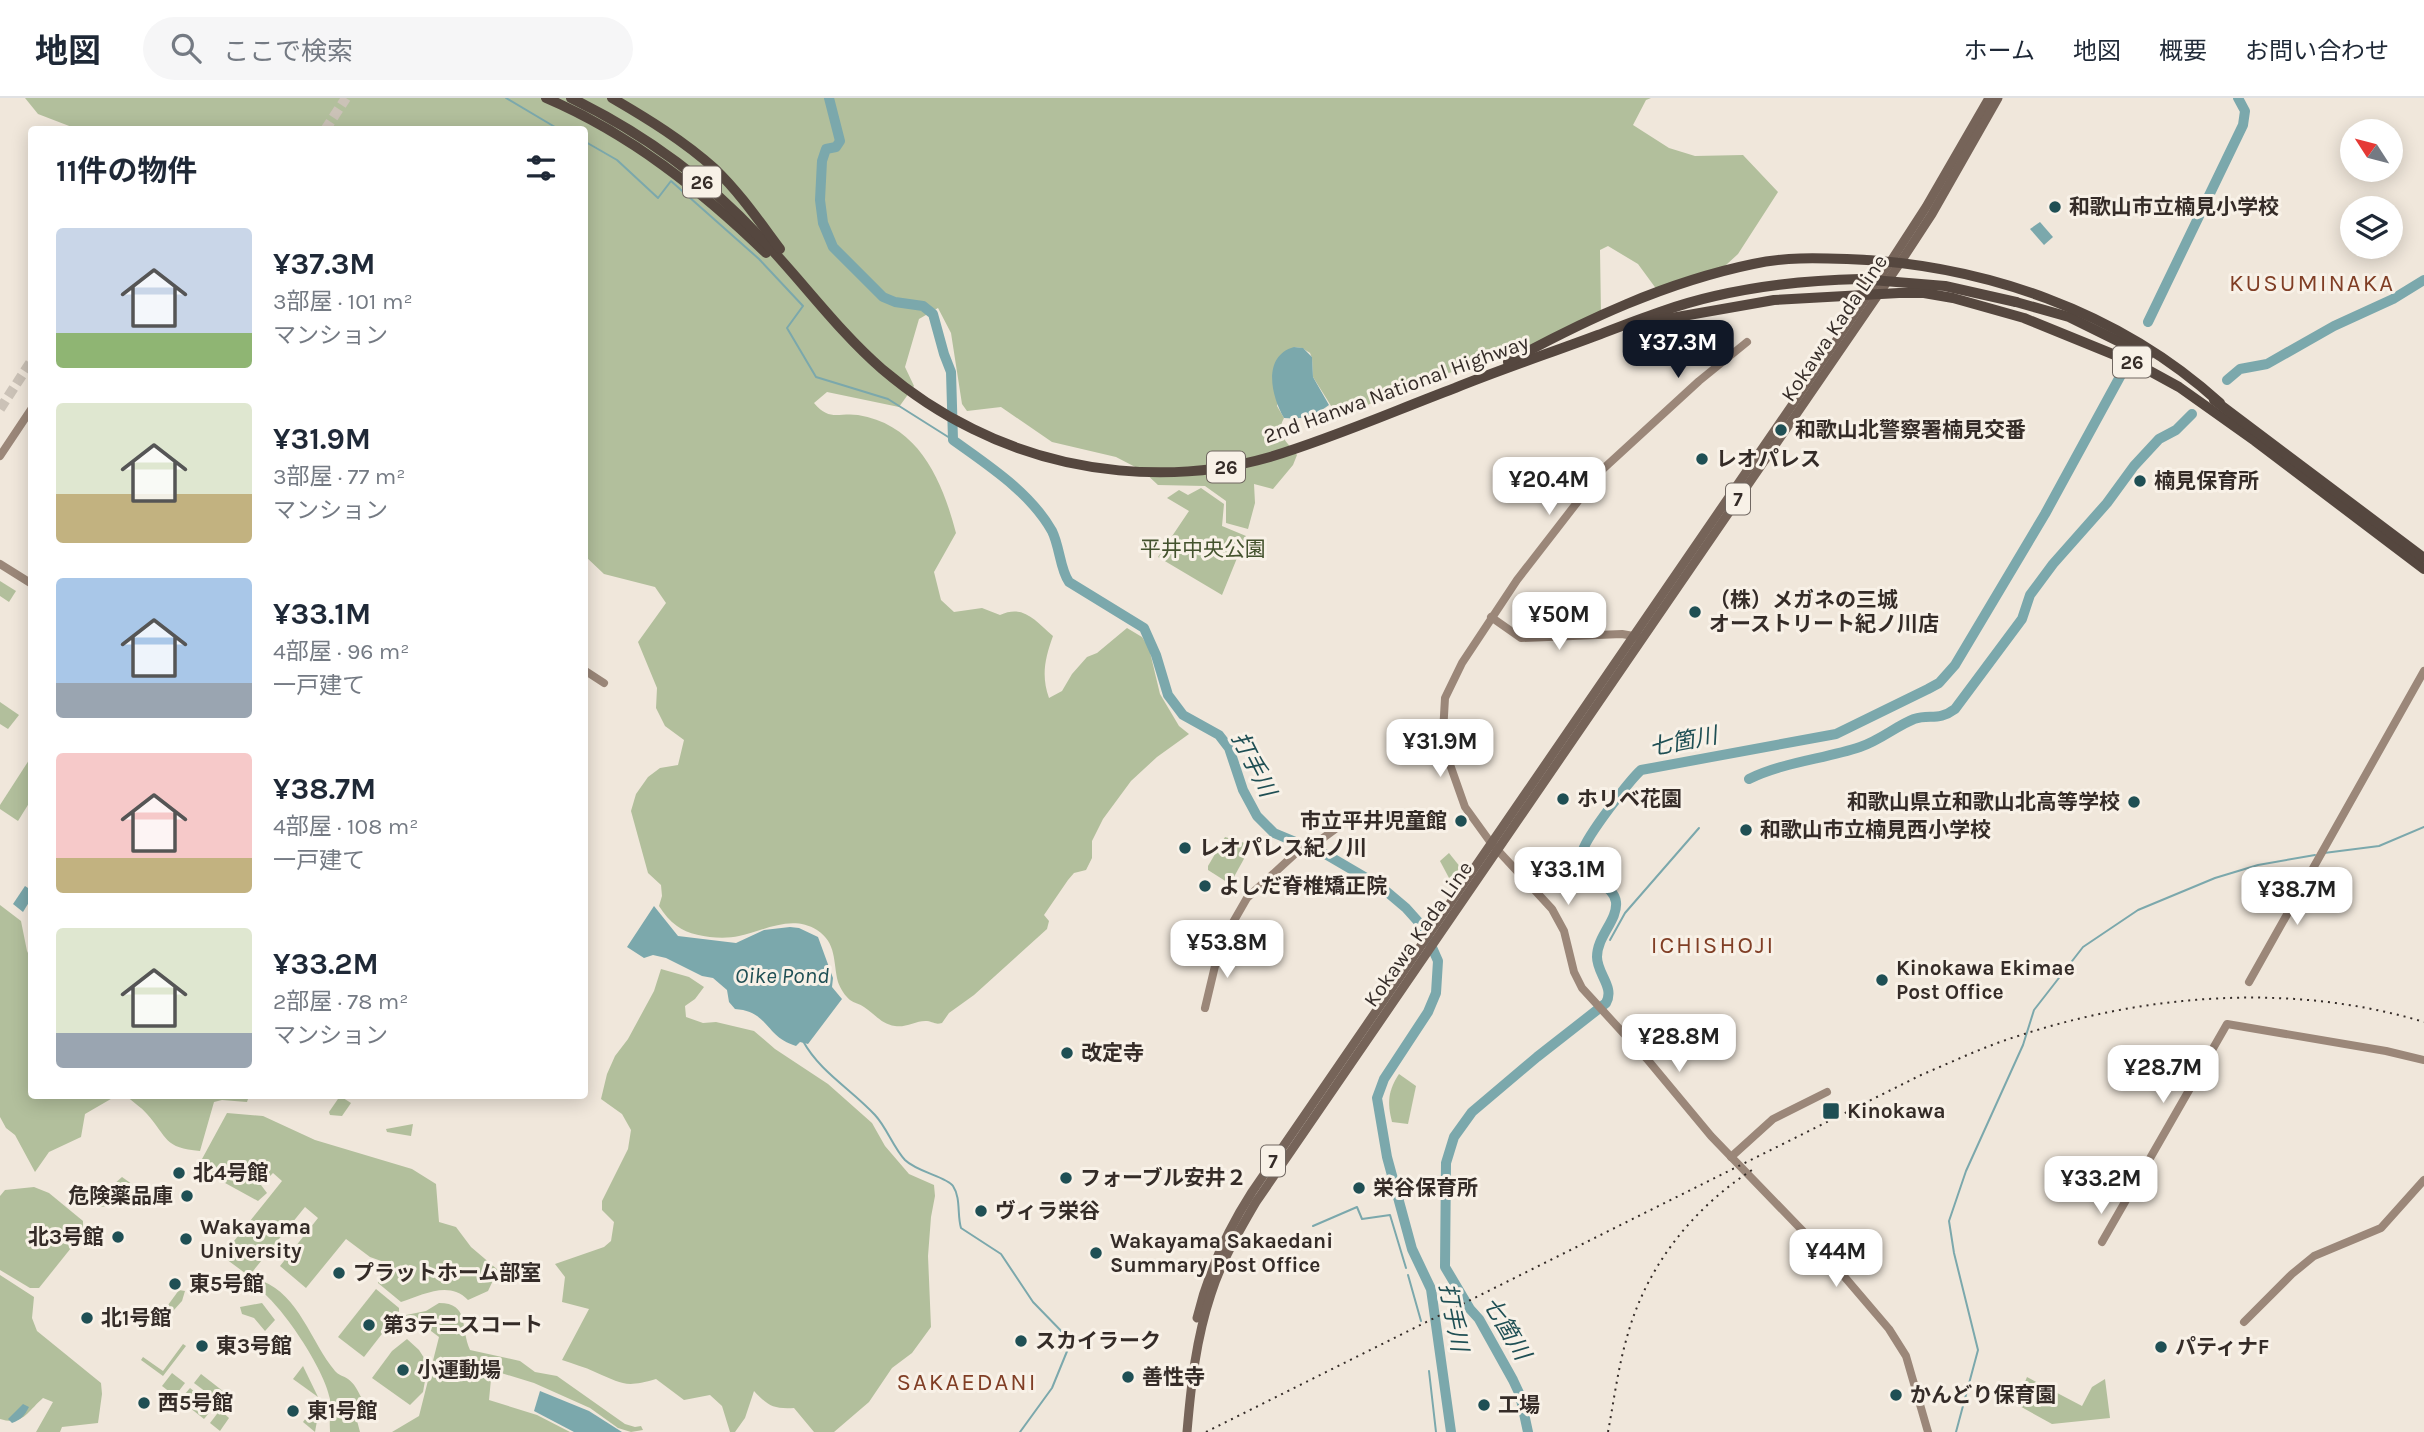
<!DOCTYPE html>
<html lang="ja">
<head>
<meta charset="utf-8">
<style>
	:root { --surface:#fff; --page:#f6f6f7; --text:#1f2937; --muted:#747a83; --line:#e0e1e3; --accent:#111827 }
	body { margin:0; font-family:Karla,"Noto Sans JP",sans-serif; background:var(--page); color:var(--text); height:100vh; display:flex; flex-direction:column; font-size:26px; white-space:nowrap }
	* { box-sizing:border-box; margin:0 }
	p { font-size:23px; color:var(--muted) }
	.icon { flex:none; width:38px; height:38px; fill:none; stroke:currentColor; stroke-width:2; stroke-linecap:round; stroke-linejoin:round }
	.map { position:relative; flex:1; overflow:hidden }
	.sheet { position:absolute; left:28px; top:28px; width:560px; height:973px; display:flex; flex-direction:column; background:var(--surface); border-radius:7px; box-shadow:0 4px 18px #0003 }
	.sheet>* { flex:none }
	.needle { width:46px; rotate:306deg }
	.controls { position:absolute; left:2340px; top:21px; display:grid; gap:14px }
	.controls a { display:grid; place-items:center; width:63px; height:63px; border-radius:50%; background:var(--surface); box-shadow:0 4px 18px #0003; font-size:35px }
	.price { position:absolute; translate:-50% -60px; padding:0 16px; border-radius:14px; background:#fff; color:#222; font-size:23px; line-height:46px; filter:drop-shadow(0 2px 4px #0008) }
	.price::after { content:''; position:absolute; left:50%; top:42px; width:21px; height:16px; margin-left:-10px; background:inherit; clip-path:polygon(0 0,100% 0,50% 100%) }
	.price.current { background:var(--accent); color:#fff }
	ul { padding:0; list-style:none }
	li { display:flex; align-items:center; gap:21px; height:175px; padding:0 28px }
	li span { display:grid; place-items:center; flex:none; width:196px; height:140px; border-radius:7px; color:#555 }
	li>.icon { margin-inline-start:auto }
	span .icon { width:84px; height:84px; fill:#fffc; stroke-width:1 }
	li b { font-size:30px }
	h2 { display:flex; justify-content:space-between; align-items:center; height:84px; padding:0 28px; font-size:30px }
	header { display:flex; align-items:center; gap:42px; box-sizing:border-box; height:98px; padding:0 35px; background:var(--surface); border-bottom:2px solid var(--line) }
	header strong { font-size:33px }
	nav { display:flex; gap:38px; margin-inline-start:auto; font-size:24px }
	.search { width:490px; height:63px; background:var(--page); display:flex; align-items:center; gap:18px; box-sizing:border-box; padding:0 24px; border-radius:38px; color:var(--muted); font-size:26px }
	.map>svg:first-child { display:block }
</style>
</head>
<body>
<header>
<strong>地図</strong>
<div class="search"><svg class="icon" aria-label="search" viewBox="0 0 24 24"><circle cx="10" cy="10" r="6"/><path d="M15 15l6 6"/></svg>ここで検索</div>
<nav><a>ホーム</a><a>地図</a><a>概要</a><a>お問い合わせ</a></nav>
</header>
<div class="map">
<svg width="2424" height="1334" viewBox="0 0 2424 1334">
	<rect width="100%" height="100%" fill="#f0e7db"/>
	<g fill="#b2bf9c">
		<path d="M25,0H1651L1646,2L1633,27L1669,50L1695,58L1743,57L1778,94L1738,156L1714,178L1660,196L1638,166L1608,148L1600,152L1601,217L1529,250L1436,279L1338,319L1313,279L1312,260L1310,255L1302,250L1294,249L1277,308L1284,320C1275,336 1287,344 1297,357L1293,367L1273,391L1254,386L1255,405L1248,431L1226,425V403L1205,388L1158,387L1143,373L1116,359L1052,344L1001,309L967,313L962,306L951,235L938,210L919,221L905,269L914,288L899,309L827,294L814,305C830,324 839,314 858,317C919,327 942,382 956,435L934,474L941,502L954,514L982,510L1000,517C1024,506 1035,523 1053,538C1045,560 1041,578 1049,600L1062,593L1072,576L1087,559L1097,555L1127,530L1142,539L1149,550L1160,596L1179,628L1189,636L1157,659L1131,683L1103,721L1092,743V760L1086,772L1074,775L1068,782L1044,817L1049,823L1047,831L974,897L949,915L942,925C935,927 934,924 927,923C917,922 906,930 895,928C881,926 875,916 864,909C860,906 854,905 850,902C845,898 840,890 838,884C833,864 837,845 817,832C791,816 764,833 739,838C722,842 691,839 677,828C670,823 664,816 659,808L662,798L661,787L648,775L631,713L636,696L648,679L660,670L678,667L684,642L665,628L656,610L657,590L638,544L666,505L655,489L604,476L585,458L584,32L77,31L38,16Z"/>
		<path d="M1201,390L1224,406L1222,428L1246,438L1222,497L1158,459L1189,413L1167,400L1179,392L1188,397Z"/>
		<path d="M0,483L16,493L9,504L0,498Z"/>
		<path d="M0,604L19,617L8,631L0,626Z"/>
		<path d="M31,659V702L18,723L0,711V707Z"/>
		<path d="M1225,739L1248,746L1250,750L1230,786L1208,772V768Z"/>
		<path d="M1449,755L1461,770L1449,780L1440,763Z"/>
		<path d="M0,807L21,823L27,853L31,861L32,998H116L85,1016L81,1039L49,1054L35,1074L15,1037L6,1030L0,1019Z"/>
		<path d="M661,871L689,879L704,889L695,901L685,908L686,919L703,925L716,924L754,933L775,951L828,986L872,1025L885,1048L909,1076L934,1087L935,1098L931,1119L928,1158L931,1229L912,1255L892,1270L869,1304L834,1334H814L794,1310C773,1311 768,1308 754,1293L745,1320L735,1334H730L722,1308L710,1297L684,1302L656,1281C625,1290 623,1286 595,1274C585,1269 573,1266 562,1262L589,1211L562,1204L565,1179L555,1166L604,1149L611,1143L614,1124L602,1112V1103L628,1051L631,1032L622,1016L601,1001L607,976L615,958L628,941L654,893Z"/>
		<path d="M1399,976L1416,988L1408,1026L1392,1024C1387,1004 1388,993 1399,976Z"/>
		<path d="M126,998H249L247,1004L222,1002L214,1004L200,1053C164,1050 168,1040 147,1016C141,1009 133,1004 126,998Z"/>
		<path d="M340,998L351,1005L342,1018L330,1017L329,1014Z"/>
		<path d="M227,1015L263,1018L315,1042L412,1071L436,1086L439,1124L456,1129L471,1149L498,1172L488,1193L468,1202C449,1182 423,1197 401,1204L378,1185L384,1164L370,1159L346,1141L306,1190L280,1168L318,1120L305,1109L249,1178L222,1158L282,1083L273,1075L261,1087L267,1095L258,1103L216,1080L202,1061Z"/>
		<path d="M413,1026L411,1038L387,1034L386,1031Z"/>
		<path d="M122,1079L136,1089L135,1094L125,1106L101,1109L100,1105L112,1088Z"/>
		<path d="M34,1089L49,1095L83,1123V1135L39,1190H30L0,1172V1098L5,1092Z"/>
		<path d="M0,1177L34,1199L32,1220L37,1233L101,1285L102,1296L98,1325L62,1329L60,1334H36L53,1304L43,1300C27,1314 23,1328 0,1321Z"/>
		<path d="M262,1183C299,1197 311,1244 335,1273C338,1277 344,1278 348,1281C354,1285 358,1293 361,1299L356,1319L360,1334H330C329,1323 331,1312 330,1301C325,1272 281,1205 256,1189Z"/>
		<path d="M376,1191L399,1210V1214L364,1259L338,1239Z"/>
		<path d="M179,1192L185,1193L182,1203L165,1222L160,1218Z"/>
		<path d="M262,1205L275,1222L265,1233L254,1220L242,1216L240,1209Z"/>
		<path d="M439,1205C470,1205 460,1230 470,1252L520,1263L535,1274L557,1278L625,1326L635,1329L641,1328L643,1332L631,1334L618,1330L590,1310L534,1285L501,1275L491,1281L489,1302L537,1317L570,1334H392L419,1318L439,1239L423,1227L409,1231L406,1217L426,1213Z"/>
		<path d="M407,1241L419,1252L428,1266L423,1294L410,1307L372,1280L392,1253Z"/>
		<path d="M183,1246L186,1248L163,1278L141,1262L143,1259L163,1273Z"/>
		<path d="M303,1268L318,1299L293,1281Z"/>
		<path d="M172,1275L185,1285L175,1298L162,1288Z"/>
		<path d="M201,1276L228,1297L222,1306L194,1285Z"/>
		<path d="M2027,1279L2082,1308L2092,1289L2105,1281L2110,1320L2052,1326L2016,1306Z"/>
		<path d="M190,1290L214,1309L204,1321L180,1302Z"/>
		<path d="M316,1307L318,1317L315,1334L303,1324Z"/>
		<path d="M220,1312L229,1320L220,1333L210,1325Z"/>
	</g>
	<g fill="#7ba8ac">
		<path d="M2040,124L2053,139L2044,147L2030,131Z"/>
		<path d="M1294,249L1303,250L1312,259L1313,279L1329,307C1314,318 1302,322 1284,320C1271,298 1262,258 1294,249Z"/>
		<path d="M25,788L31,792V801L23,814L13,806Z"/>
		<path d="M654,808L678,838L736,845L764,832L790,829L799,830L818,839L833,880L832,889L842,901L808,946L800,944L796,948C765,939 769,913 735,911L729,904L727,892L713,880L702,878L666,860L653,857L644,860L627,849Z"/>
		<path d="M540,1293L589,1313L622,1334H574L534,1313Z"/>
		<path d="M23,1306L29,1309C25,1317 21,1322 12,1325L8,1321Z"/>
	</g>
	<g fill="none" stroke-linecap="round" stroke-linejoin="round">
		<g stroke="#7ba8ac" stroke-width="2">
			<path d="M506,0L560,32"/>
			<path d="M584,43L617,62L658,100L671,83L759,161L803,208L787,230L816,279L888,301L953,342"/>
			<path d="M2324,755L2379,748L2424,729"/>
			<path d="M1610,842L1625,815L1699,730"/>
			<path d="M1599,847L1603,846"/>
			<path d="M803,943C820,974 851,991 875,1017C887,1030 893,1049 905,1062C917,1074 947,1079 953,1088C961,1100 957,1117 961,1130L1001,1156L1033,1204L1069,1241L1070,1246L1052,1290L1020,1334"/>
			<path d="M1313,1128L1357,1109L1362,1121L1390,1117L1406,1170"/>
			<path d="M1408,1177L1421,1223"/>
			<path d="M1429,1273L1436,1334"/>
			<path d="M1956,1334L1978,1252L1954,1155L1949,1123L1966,1073L2023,947L2034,912L2083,849L2138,812L2215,780L2258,767L2315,757"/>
		</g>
		<g stroke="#7ba8ac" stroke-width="10">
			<path d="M829,0L840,43L836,49L826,51L822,63L820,102L823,125L833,149L883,199L895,204L923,208L933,216L944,256L951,274L953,342C989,368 1030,394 1052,433C1060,449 1060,472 1069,484L1144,530L1156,557L1168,597L1183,617L1219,637L1229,650L1243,692L1257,718L1274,735L1327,757L1380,788L1406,810L1423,829L1438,863L1436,895L1428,914L1384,981L1377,1000L1387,1059L1412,1151L1431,1191L1451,1334"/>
			<path d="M2148,224L2243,27L2245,13L2238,0"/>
			<path d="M2227,282L2240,271L2267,266L2334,228L2393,201L2424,182"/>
			<path d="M1749,681C1784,664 1824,661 1860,649C1881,642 1896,628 1914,621C1930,616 1939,623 1955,611L2022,521L2030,497L2053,466L2107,405L2134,368L2159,341L2176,332L2192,316"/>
			<path d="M1528,1334L1520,1297L1513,1282L1479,1221L1470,1211L1445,1169L1446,1065L1454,1039L1472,1014L1537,959L1606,905C1615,889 1597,876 1597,859C1597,838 1618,822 1616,804C1614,788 1594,785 1587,773C1583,767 1582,758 1583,752C1587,738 1629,683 1641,672L1836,636L1928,591L1939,585L1955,567L2045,416L2122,275"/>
		</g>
		<g stroke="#cbc2b7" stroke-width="10" stroke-dasharray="10 5" stroke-linecap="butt">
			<path d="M325,32L346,0"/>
			<path d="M0,311L32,262"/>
		</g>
		<g stroke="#9b8779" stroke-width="8">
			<path d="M1747,244L1699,283L1603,371L1517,482L1462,565L1445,600L1443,635L1447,658L1465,709L1491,745L1552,811L1564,833L1574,874L1582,890L1647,961L1711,1038L1825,1156L1889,1231L1906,1258L1928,1334"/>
			<path d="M0,358L32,310"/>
			<path d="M0,466L32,486"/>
			<path d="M1491,519L1521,540L1622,536L1639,539"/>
			<path d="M584,572L604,585"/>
			<path d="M2249,884L2424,573"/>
			<path d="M1205,910L1220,847L1247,800L1297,754L1319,743L1338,729"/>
			<path d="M1731,1059L1773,1021L1827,994"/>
			<path d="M2102,1144L2227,926L2386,953L2424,962"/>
			<path d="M2244,1224L2292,1176L2314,1158L2381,1130L2424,1082"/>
		</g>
		<g stroke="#766459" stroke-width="9">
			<path d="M1197,1220C1208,1174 1227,1133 1252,1094L1891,163L1926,109L1989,0"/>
			<path d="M1187,1334C1191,1287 1196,1241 1211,1196C1221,1164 1239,1133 1256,1104L1900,165L1932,116L1998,0"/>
		</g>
		<g stroke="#55473f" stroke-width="10">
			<path d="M546,0C630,36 701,92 766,155"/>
			<path d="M571,0C641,34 705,80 758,137C800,180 836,231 882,271C909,294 940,315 973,331C1063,376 1173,387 1270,359C1333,340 1394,313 1455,290C1502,271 1550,255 1598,237C1637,222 1675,207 1715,198C1763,187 1811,182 1860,181"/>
			<path d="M612,0C648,21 684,43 715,71C740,95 759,123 780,151"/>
			<path d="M2016,204L2069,219L2148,258"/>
			<path d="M1643,225L1774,202L1899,195H1924L1953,200L2024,220L2137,266L2179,289L2255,343L2424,471"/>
			<path d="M1508,264C1585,222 1666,184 1753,166C1784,159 1816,160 1847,161C1983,166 2119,213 2220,305"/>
			<path d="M2214,302L2424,460"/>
		</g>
		<g stroke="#352c28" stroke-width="2" stroke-dasharray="2 5" stroke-linecap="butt">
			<path d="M1206,1334L1921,977C1952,964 1983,949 2015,939C2144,896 2292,884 2424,924"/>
			<path d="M1608,1334C1614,1302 1618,1270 1627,1239C1646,1169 1692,1111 1752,1072"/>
		</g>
		<path stroke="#55473f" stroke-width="10" d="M1860,181L1945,188L2016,204"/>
	</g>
	<g fill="#1f4f54" stroke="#f8f1e7" stroke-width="2.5">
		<circle cx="2055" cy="109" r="7"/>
		<circle cx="1781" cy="332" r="7"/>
		<circle cx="1702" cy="361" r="7"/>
		<circle cx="2140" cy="383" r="7"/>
		<circle cx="1695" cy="514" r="7"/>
		<circle cx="1563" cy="701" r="7"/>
		<circle cx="2134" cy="704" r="7"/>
		<circle cx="1461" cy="723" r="7"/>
		<circle cx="1746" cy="732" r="7"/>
		<circle cx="1185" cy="750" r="7"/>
		<circle cx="1205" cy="788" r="7"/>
		<circle cx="1882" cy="882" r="7"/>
		<circle cx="1067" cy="955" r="7"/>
		<rect x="1822" y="1004" width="18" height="18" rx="3.5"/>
		<circle cx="179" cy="1075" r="7"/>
		<circle cx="1066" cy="1080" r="7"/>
		<circle cx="1359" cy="1090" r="7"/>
		<circle cx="187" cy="1098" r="7"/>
		<circle cx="981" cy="1113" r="7"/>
		<circle cx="118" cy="1139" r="7"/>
		<circle cx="186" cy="1141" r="7"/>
		<circle cx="1096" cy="1155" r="7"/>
		<circle cx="339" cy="1175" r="7"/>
		<circle cx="175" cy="1186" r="7"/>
		<circle cx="87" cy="1220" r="7"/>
		<circle cx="369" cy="1227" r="7"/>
		<circle cx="1021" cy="1243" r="7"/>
		<circle cx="202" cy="1248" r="7"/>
		<circle cx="2161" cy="1249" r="7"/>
		<circle cx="403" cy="1272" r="7"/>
		<circle cx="1128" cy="1279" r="7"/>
		<circle cx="1896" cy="1297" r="7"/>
		<circle cx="144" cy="1305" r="7"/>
		<circle cx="1484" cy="1307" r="7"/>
		<circle cx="293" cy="1313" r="7"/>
	</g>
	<g text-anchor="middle" stroke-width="6" stroke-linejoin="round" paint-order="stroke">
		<g fill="#f8f1e7" stroke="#706761" stroke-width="2">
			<rect x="683" y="68.5" width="38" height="31" rx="5"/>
			<rect x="2113" y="248.5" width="38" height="31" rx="5"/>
			<rect x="1207" y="353.5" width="38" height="31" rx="5"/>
			<rect x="1726" y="385.5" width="24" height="31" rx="5"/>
			<rect x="1261" y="1047.5" width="24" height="31" rx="5"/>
		</g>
		<g font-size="19" font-weight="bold" fill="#352c28">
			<text x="702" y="91">26</text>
			<text x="2132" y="271">26</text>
			<text x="1226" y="376">26</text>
			<text x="1738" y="408">7</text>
			<text x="1273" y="1070">7</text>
		</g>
		<g font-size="21" font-weight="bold" fill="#352c28" stroke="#f8f1e7" text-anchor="start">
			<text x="2069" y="116">和歌山市立楠見小学校</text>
			<text x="1795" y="339">和歌山北警察署楠見交番</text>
			<text x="1716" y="368">レオパレス</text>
			<text x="2154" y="390">楠見保育所</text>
			<text x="1709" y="509">（株）メガネの三城<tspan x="1709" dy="24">オーストリート紀ノ川店</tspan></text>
			<text x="1577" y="708">ホリベ花園</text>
			<text x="2120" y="711" text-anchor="end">和歌山県立和歌山北高等学校</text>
			<text x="1447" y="730" text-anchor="end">市立平井児童館</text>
			<text x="1760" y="739">和歌山市立楠見西小学校</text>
			<text x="1199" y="757">レオパレス紀ノ川</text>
			<text x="1219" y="795">よしだ脊椎矯正院</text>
			<text x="1896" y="877">Kinokawa Ekimae<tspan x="1896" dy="24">Post Office</tspan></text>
			<text x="1081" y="962">改定寺</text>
			<text x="1847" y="1020">Kinokawa</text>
			<text x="193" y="1082">北4号館</text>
			<text x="1080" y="1087">フォーブル安井２</text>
			<text x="1373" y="1097">栄谷保育所</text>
			<text x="173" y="1105" text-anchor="end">危険薬品庫</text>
			<text x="995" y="1120">ヴィラ栄谷</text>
			<text x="200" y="1136">Wakayama<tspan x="200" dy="24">University</tspan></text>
			<text x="104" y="1146" text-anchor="end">北3号館</text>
			<text x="1110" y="1150">Wakayama Sakaedani<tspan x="1110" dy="24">Summary Post Office</tspan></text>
			<text x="353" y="1182">プラットホーム部室</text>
			<text x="189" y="1193">東5号館</text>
			<text x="101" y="1227">北1号館</text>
			<text x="383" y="1234">第3テニスコート</text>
			<text x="1035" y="1250">スカイラーク</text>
			<text x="216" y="1255">東3号館</text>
			<text x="2175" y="1256">パティナF</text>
			<text x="417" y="1279">小運動場</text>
			<text x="1142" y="1286">善性寺</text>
			<text x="1910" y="1304">かんどり保育園</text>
			<text x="158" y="1312">西5号館</text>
			<text x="1498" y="1314">工場</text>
			<text x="307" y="1320">東1号館</text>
		</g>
		<g font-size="21" fill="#352c28" stroke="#f8f1e7">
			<text transform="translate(1834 230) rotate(-56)" y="7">Kokawa Kada Line</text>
			<text transform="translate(1396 291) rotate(-20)" y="7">2nd Hanwa National Highway</text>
			<text transform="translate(1418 836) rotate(-55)" y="7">Kokawa Kada Line</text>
		</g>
		<g font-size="21" fill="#43522d" stroke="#f8f1e7">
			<text x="1203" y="458">平井中央公園</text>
		</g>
		<g font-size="23" font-style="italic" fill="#1f4f54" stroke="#f8f1e7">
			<text transform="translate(1683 643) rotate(-11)" y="8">七箇川</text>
			<text transform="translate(1254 666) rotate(63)" y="8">打手川</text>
			<text x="782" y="885">Oike Pond</text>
			<text transform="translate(1454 1219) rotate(79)" y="8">打手川</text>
			<text transform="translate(1507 1230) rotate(59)" y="8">七箇川</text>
		</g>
		<g font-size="24" letter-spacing="2" fill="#803e25" stroke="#f8f1e7">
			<text x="2312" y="193">KUSUMINAKA</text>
			<text x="1713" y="855">ICHISHOJI</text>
			<text x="967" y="1292">SAKAEDANI</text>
		</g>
	</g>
</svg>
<div class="controls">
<a><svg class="needle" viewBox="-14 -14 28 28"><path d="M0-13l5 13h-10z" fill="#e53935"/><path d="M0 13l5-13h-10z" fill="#747a83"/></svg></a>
<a><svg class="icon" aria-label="layers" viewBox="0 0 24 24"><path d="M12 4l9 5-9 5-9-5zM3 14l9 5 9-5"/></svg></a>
</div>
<b class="price current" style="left:1678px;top:282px">¥37.3M</b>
<b class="price" style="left:1549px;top:419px">¥20.4M</b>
<b class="price" style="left:1559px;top:554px">¥50M</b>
<b class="price" style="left:1440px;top:681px">¥31.9M</b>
<b class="price" style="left:1568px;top:809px">¥33.1M</b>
<b class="price" style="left:2297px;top:829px">¥38.7M</b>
<b class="price" style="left:1227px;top:882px">¥53.8M</b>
<b class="price" style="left:1679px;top:976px">¥28.8M</b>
<b class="price" style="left:2163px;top:1007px">¥28.7M</b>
<b class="price" style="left:2101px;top:1118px">¥33.2M</b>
<b class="price" style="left:1836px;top:1191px">¥44M</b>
<section class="sheet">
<h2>11件の物件<svg class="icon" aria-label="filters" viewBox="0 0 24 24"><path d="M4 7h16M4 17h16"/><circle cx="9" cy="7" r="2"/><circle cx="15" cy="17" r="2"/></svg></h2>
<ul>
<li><span style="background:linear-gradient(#c9d6e8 75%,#8fb573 0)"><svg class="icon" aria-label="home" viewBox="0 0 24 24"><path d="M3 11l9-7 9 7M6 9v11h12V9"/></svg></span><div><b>¥37.3M</b><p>3部屋 · 101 m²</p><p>マンション</p></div></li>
<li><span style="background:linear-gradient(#dfe7d0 65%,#c2b280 0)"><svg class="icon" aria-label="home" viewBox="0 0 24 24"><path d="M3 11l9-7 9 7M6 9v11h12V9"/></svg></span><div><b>¥31.9M</b><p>3部屋 · 77 m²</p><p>マンション</p></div></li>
<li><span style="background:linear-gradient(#a9c7e8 75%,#9aa5b1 0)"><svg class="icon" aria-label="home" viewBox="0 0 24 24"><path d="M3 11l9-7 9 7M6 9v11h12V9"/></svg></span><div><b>¥33.1M</b><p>4部屋 · 96 m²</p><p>一戸建て</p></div></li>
<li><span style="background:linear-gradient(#f6c9c9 75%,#c2b280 0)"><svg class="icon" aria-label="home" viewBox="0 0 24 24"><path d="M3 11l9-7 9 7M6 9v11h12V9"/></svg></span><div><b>¥38.7M</b><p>4部屋 · 108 m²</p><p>一戸建て</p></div></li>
<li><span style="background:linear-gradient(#dfe7d0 75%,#9aa5b1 0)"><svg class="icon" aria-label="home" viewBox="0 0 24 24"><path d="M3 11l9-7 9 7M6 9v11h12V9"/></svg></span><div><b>¥33.2M</b><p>2部屋 · 78 m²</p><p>マンション</p></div></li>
</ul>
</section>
</div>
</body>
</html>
